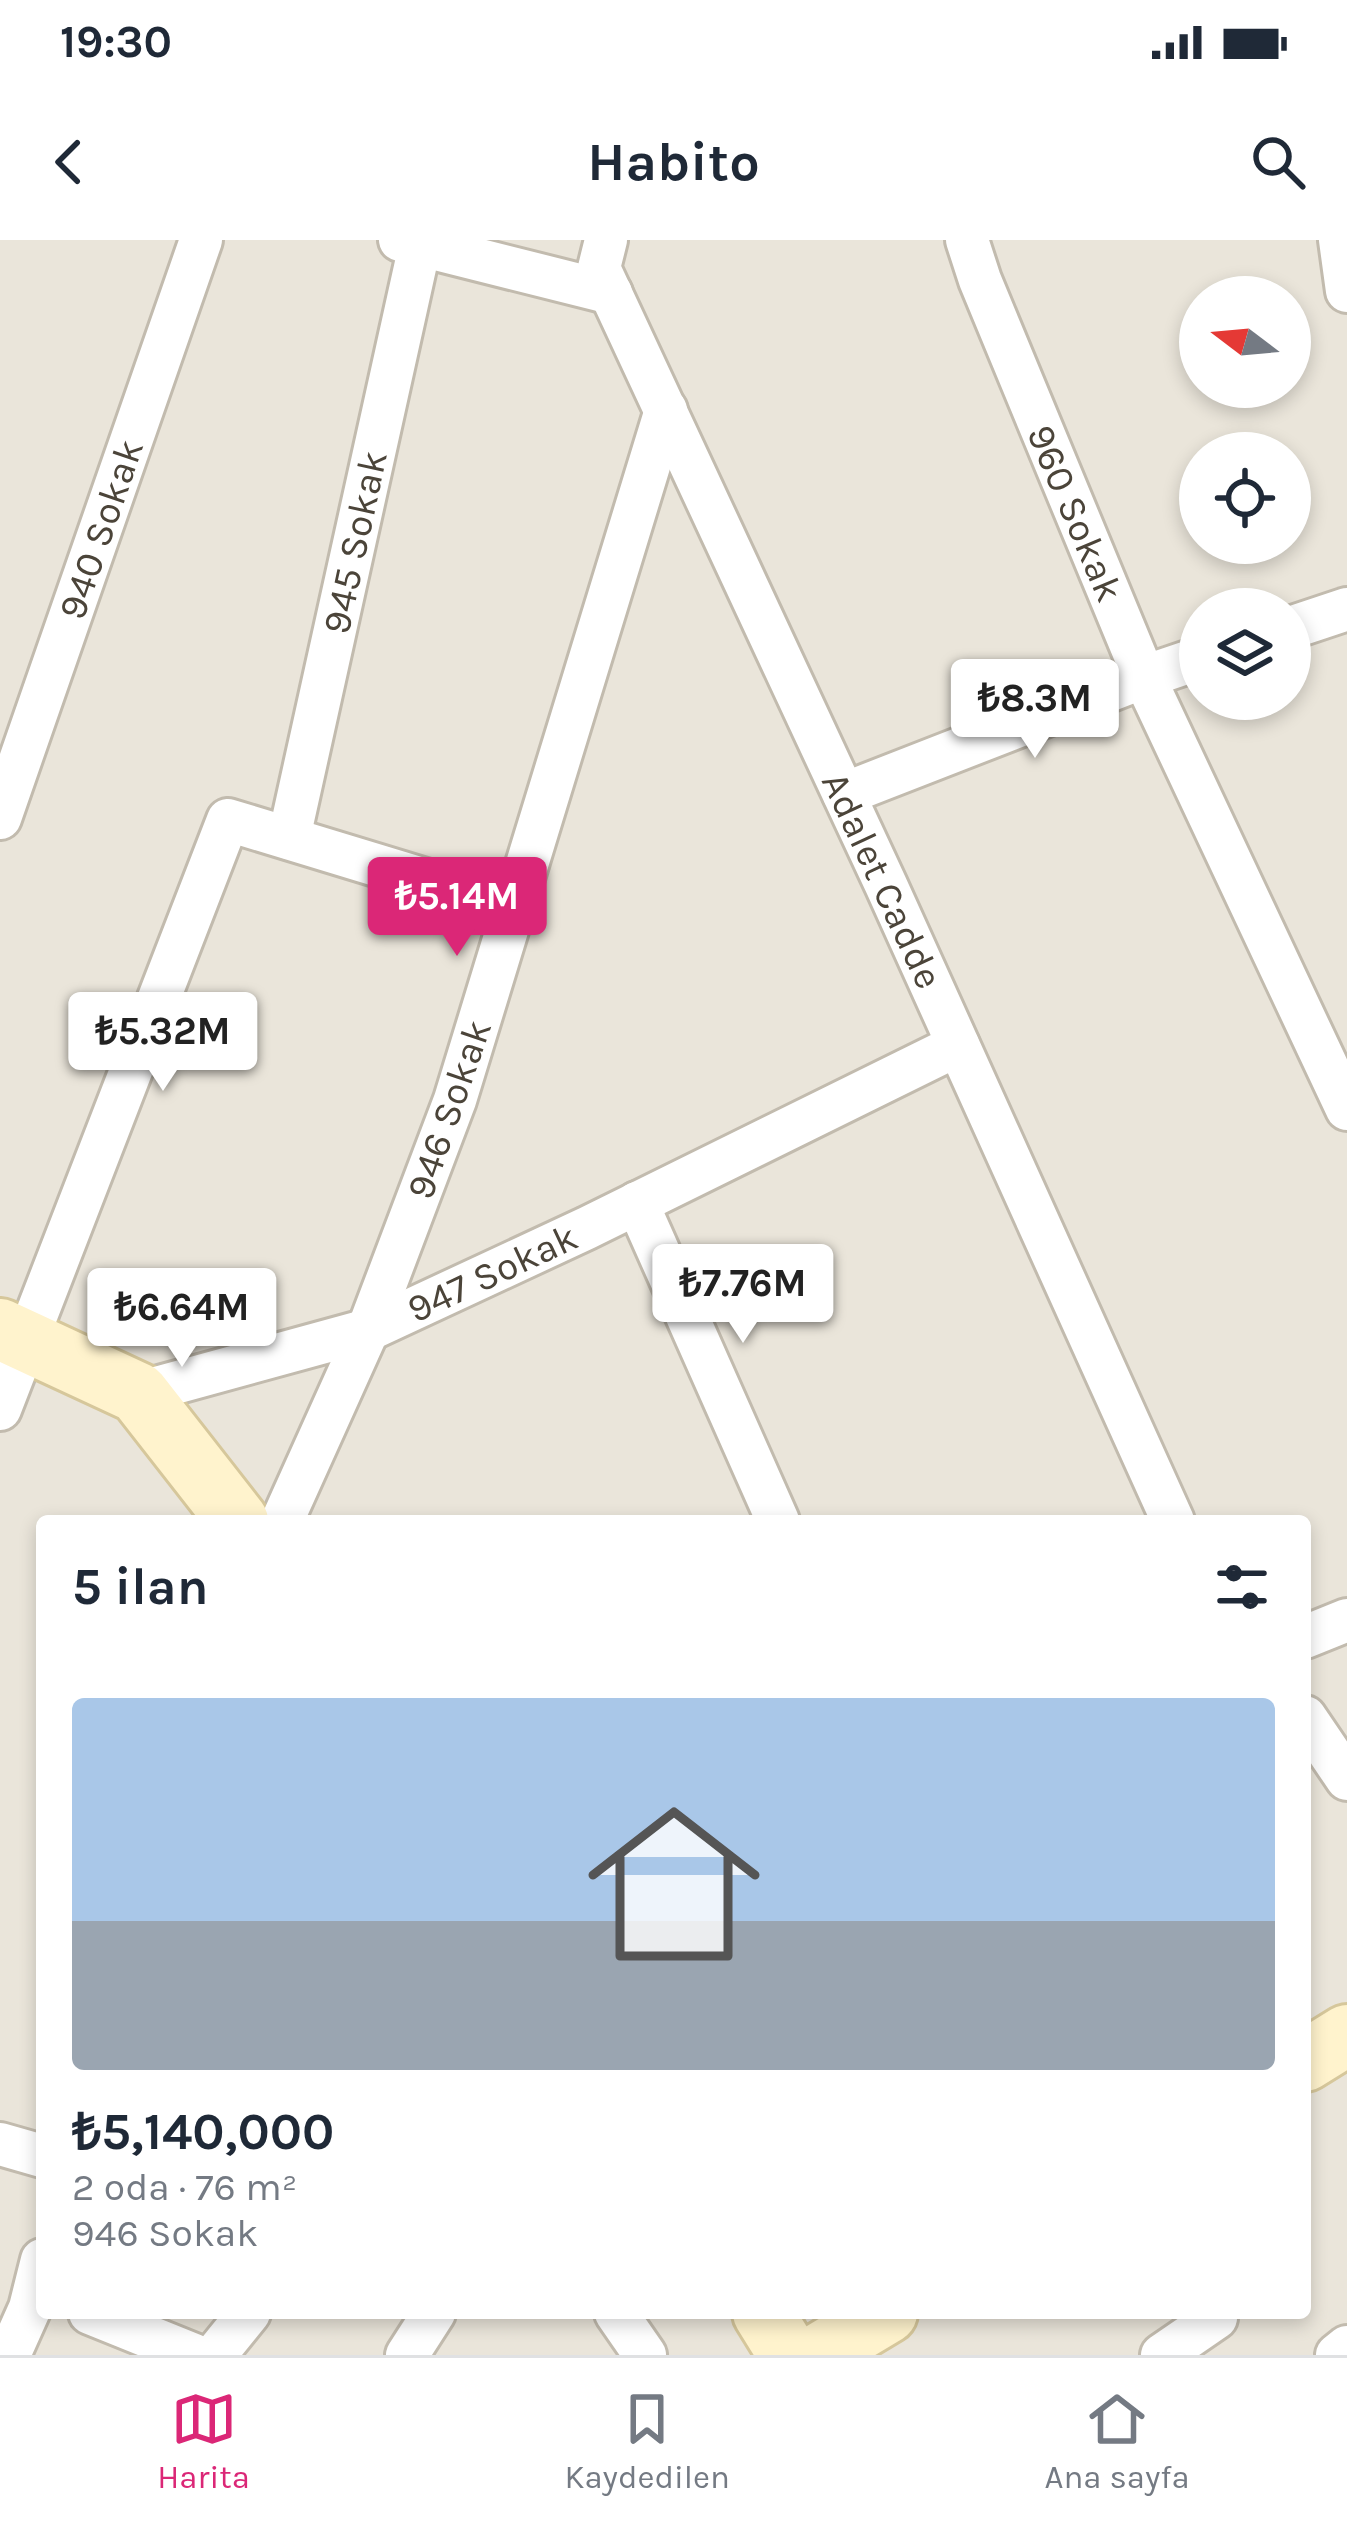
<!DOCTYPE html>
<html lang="tr">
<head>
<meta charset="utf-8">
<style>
	:root { --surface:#fff; --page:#f2f2f3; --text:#1f2937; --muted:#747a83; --line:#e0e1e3; --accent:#db2777 }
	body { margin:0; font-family:Karla,sans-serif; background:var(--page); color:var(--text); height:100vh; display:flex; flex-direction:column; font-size:45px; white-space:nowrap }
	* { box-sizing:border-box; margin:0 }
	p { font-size:39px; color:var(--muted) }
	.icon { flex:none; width:66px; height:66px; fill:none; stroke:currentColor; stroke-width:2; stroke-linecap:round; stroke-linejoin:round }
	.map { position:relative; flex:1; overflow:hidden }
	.panel { position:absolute; left:36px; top:1275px; width:1275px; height:804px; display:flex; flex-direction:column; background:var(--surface); border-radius:12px; box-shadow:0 6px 18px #0003 }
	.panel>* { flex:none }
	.needle { width:78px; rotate:286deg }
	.controls { position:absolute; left:1179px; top:36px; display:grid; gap:24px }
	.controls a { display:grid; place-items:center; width:132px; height:132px; border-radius:50%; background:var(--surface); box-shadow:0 6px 18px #0003; font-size:60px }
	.price { position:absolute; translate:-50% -102px; padding:0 27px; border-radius:12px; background:#fff; color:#222; font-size:39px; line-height:78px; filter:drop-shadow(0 3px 6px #0008) }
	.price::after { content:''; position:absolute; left:50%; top:72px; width:36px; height:27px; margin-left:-18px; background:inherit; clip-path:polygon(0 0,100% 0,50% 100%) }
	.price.current { background:var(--accent); color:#fff }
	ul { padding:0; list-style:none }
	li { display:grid; align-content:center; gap:24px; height:636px; padding:0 36px }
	li span { display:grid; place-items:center; height:372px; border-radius:12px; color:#555 }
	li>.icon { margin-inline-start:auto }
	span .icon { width:216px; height:216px; fill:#fffc; stroke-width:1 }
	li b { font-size:51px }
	h2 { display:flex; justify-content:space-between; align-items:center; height:144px; padding:0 36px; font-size:51px }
	.status { display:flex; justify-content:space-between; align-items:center; height:84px; padding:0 60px; background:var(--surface); direction:ltr }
	.status svg { height:33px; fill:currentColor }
	header { display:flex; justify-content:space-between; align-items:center; height:156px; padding:0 36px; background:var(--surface); font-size:54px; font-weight:700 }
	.tabs { display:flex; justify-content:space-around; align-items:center; height:168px; border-top:3px solid var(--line); background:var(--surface); font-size:33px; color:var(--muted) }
	.tabs a { display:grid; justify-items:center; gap:6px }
	.tabs .current { color:var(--accent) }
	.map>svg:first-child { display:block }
</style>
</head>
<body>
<div class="status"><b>19:30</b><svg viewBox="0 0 49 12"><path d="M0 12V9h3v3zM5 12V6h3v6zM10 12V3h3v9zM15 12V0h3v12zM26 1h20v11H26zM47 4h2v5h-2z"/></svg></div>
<header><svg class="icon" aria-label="back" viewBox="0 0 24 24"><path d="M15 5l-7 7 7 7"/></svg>Habito<svg class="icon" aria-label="search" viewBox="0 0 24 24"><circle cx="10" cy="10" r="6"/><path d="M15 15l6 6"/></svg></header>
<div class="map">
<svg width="1347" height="2115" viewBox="0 0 1347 2115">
	<rect width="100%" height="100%" fill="#f6f3ec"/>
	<path fill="#eae5da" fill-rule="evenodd" d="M0,0H1347V2115H0ZM1200,57H1290V147H1200ZM1200,213H1290V303H1200ZM1200,369H1290V459H1200ZM42,1281H1305V2073H42Z"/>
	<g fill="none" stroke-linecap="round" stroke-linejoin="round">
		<g stroke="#c2bbae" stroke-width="48">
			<g id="street">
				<path d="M400,0L611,53"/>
				<path d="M606,0L599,28L886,645L1173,1281"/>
				<path d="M967,0L980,40L1144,437L1347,869"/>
				<path d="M1340,0L1347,51"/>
				<path d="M1290,388L1347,369"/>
				<path d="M844,554L1144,437L1200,418"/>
				<path d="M0,578L201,0"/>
				<path d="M289,598L420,5"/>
				<path d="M637,963L778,1281"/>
				<path d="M138,1153L368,1090L587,988L958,805"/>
				<path d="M0,1169L228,580L514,667"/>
				<path d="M282,1281L368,1090L455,860L666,170"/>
				<path d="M1305,1397L1347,1380"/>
				<path d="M1305,1477L1347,1539"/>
				<path d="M0,1904L42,1916"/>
				<path d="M90,2073L194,2115"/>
				<path d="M616,2073L645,2115"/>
				<path d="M9,2115L30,2068L42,2020"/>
				<path d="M215,2115L249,2073"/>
				<path d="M407,2115L434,2073"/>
				<path d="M1162,2115L1216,2078L1212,2073"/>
				<path d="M1337,2115L1347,2107"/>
			</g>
		</g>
		<g stroke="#d6c79b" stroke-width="66">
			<g id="secondary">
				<path d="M0,1089L138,1153L238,1281"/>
				<path d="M1305,1821L1347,1795"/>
				<path d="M763,2073L789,2115"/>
				<path d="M817,2115L887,2073"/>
			</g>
		</g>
		<use href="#street" stroke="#fff" stroke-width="42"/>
		<use href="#secondary" stroke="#fff3cd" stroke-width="60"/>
	</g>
	<g text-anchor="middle" stroke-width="9" stroke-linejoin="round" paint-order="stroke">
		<g font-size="39" fill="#4b4439" stroke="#fff">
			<text transform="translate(1076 273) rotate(67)" y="14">960 Sokak</text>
			<text transform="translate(100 289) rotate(-71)" y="14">940 Sokak</text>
			<text transform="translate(354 302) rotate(-78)" y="14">945 Sokak</text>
			<text transform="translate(883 640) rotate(65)" y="14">Adalet Cadde</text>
			<text transform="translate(448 869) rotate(-71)" y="14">946 Sokak</text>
			<text transform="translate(492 1032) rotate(-25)" y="14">947 Sokak</text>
		</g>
	</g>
</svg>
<div class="controls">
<a><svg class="needle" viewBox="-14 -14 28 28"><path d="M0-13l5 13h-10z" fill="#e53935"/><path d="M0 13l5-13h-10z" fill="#747a83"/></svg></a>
<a><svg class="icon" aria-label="locate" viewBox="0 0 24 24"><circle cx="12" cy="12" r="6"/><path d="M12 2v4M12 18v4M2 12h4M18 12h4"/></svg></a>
<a><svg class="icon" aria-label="layers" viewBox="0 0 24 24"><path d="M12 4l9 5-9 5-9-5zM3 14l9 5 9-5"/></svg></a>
</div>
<b class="price" style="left:1035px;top:521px">₺8.3M</b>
<b class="price current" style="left:457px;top:719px">₺5.14M</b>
<b class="price" style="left:163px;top:854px">₺5.32M</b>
<b class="price" style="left:743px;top:1106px">₺7.76M</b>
<b class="price" style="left:182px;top:1130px">₺6.64M</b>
<section class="panel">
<h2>5 ilan<svg class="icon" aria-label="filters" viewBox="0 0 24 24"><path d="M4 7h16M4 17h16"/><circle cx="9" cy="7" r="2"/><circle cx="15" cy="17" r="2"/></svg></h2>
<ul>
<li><span style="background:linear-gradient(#a9c7e8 60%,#9aa5b1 0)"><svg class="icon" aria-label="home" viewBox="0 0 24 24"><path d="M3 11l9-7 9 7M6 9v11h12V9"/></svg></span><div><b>₺5,140,000</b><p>2 oda · 76 m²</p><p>946 Sokak</p></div></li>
</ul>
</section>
</div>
<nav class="tabs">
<a class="current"><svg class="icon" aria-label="map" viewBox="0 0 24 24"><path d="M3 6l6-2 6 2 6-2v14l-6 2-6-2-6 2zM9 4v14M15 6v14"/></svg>Harita</a>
<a><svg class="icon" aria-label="saved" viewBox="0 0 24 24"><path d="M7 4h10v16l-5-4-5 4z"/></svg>Kaydedilen</a>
<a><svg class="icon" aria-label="home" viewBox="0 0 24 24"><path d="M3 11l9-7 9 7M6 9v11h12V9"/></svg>Ana sayfa</a>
</nav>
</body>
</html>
